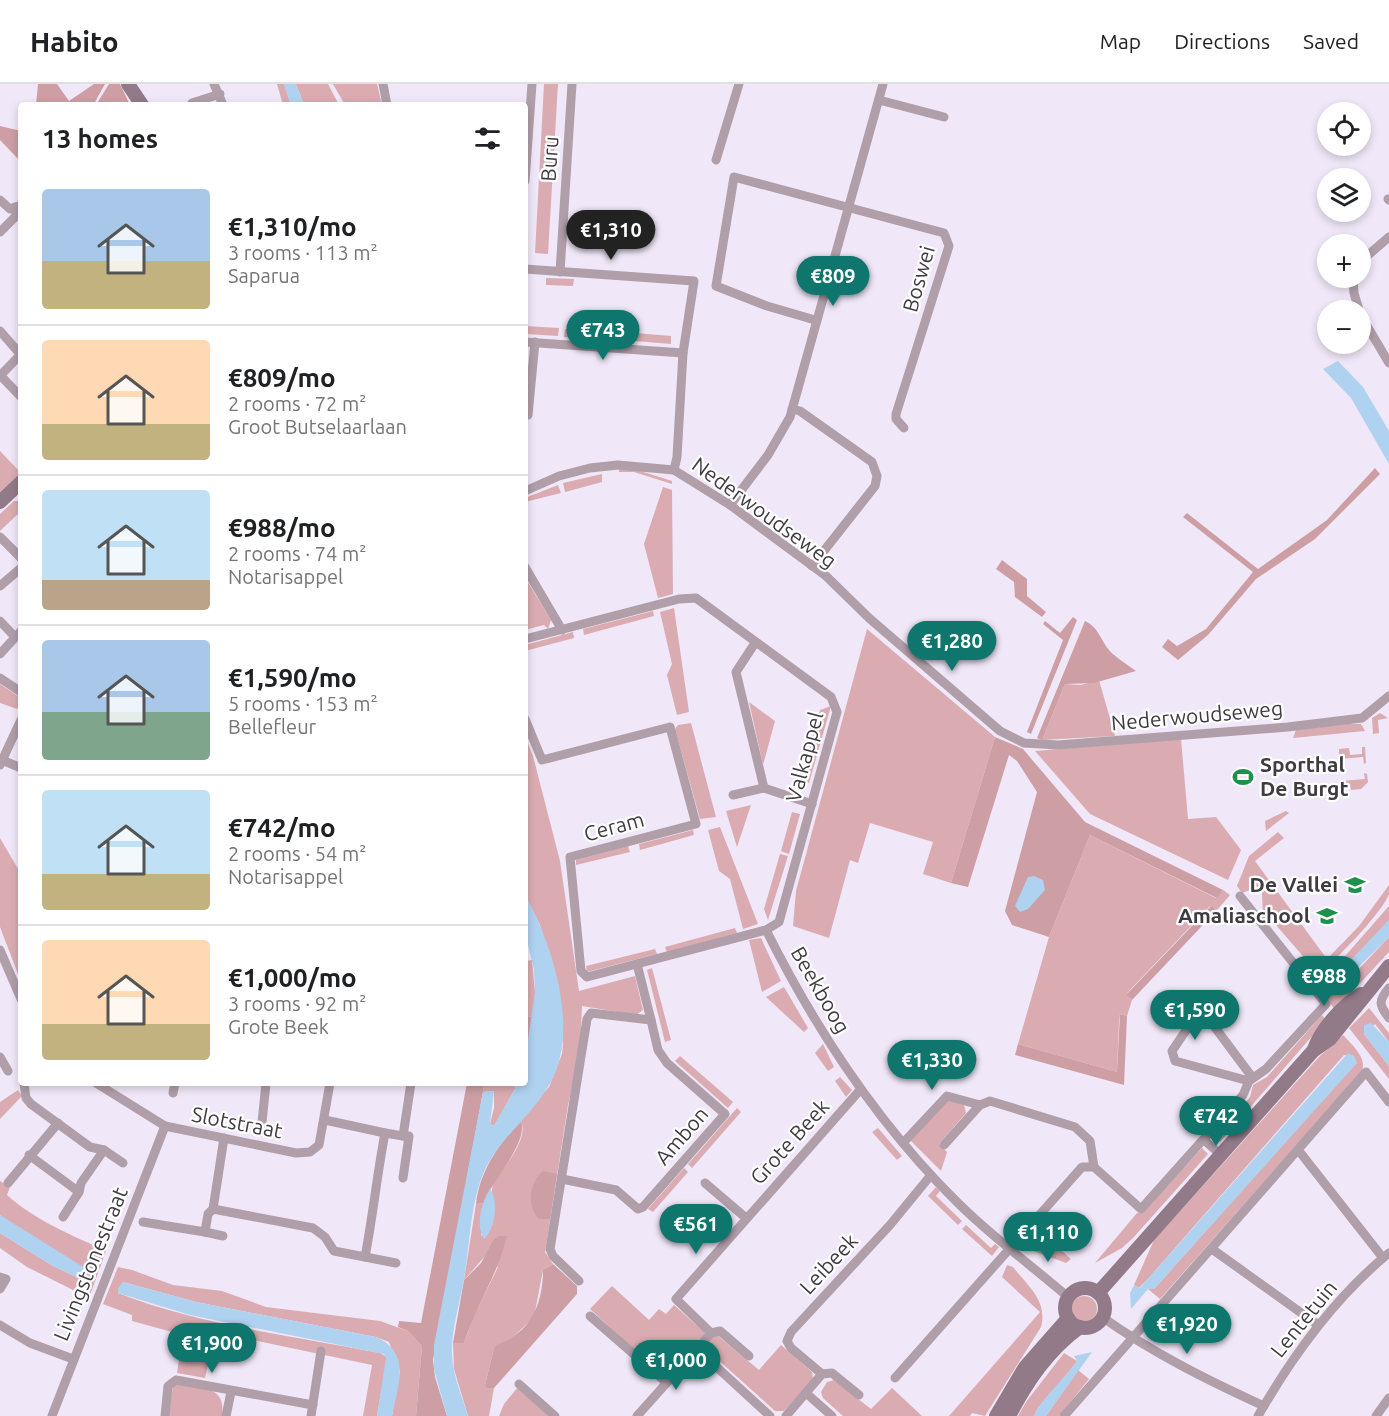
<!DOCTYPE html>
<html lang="en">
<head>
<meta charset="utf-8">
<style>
	:root { --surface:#fff; --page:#f6f6f6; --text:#202124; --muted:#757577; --line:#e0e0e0; --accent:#0f766e }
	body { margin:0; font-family:Ubuntu,sans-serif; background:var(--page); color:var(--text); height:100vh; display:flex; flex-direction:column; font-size:22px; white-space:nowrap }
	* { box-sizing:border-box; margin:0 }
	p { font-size:20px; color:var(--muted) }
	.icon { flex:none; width:33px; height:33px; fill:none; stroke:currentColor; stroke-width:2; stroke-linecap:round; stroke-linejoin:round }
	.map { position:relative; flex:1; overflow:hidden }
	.panel { position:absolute; left:18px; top:18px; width:510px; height:984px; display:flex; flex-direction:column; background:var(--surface); border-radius:6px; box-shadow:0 3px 9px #0003 }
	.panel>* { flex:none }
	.tools { position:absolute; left:1317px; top:18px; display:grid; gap:12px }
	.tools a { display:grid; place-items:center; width:54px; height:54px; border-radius:50%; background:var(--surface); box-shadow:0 3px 9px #0003; font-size:30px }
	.price { position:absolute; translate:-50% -51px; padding:0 14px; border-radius:21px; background:var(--accent); color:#fff; font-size:20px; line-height:39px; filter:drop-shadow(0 2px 3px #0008) }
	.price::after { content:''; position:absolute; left:50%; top:36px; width:18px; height:14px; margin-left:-9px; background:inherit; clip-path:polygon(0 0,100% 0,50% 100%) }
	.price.active { background:#222; color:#fff }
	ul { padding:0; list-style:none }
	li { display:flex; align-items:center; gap:18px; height:150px; padding:0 24px }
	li+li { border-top:2px solid var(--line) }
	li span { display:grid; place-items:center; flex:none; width:168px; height:120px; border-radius:6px; color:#555 }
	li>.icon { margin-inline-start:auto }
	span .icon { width:72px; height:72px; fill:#fffc; stroke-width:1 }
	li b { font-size:26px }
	h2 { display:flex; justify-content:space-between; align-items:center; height:72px; padding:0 24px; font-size:26px }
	header { display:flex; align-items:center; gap:36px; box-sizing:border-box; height:84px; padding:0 30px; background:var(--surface); border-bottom:2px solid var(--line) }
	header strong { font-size:28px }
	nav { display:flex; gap:33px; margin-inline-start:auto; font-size:21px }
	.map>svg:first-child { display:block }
</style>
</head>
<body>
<header>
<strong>Habito</strong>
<nav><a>Map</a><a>Directions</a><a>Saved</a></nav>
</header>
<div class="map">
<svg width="1389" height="1332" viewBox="0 0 1389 1332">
	<rect width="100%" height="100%" fill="#f0e7f8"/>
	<g fill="#daacb1">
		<path d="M277,0H284L291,21H283Z"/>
		<path d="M296,0H328L339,21H304Z"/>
		<path d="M333,0H377L382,21H345Z"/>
		<path d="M544,0H558L548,170L535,169Z"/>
		<path d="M546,194L574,195L573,202L546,201Z"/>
		<path d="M525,242L559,244L558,252L525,250Z"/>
		<path d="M565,245L631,249V257L564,253Z"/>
		<path d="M635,249L671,252V260L635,257Z"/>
		<path d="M0,367L21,389L0,408Z"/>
		<path d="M619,385H634L672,397V400L634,388H619Z"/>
		<path d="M602,390V398L565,408L563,399Z"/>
		<path d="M558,401L561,409L525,418V414Z"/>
		<path d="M663,403L672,406L673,510L658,514L644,460Z"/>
		<path d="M14,417H21V427L0,447V430Z"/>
		<path d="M526,495L551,536L548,545L544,541L525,546Z"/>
		<path d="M674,524L689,628L677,631L667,591L672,580L660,528Z"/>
		<path d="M653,527L654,532L584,551L583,545Z"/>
		<path d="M867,545L995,653L951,799L923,790L933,758L870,739L858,779L850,776L829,854L793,842L796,807Z"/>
		<path d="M573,548L574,554L525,567V561Z"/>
		<path d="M1099,596L1115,652L1042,656L1065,600L1081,601Z"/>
		<path d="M0,600L21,614L17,625L0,619Z"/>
		<path d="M749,618L775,637L763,681Z"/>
		<path d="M831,622L809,699L801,697L820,626Z"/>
		<path d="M1380,629L1388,634L1378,636L1379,649L1373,650L1372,634Z"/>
		<path d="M691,639L716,733L700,735L675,645L678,641Z"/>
		<path d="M1347,640H1361L1365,647L1293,654L1296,646Z"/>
		<path d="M525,652L533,672L560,777L579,907L635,892L643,926L636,931L582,922L580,967L568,1021L545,1168L553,1180L543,1186L534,1233L513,1253L494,1264L485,1301L494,1304L489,1332H468L454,1285L453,1259H464L473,1234L498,1183L486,1171L464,1196L476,1120L484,1119L481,1152C507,1129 484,1116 495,1097C504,1083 531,1053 520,1035L549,1003L562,970L563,960L561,920L553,883L540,841L525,811Z"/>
		<path d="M1181,655L1188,735L1216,733L1241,766L1228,796L1090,730L1035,667Z"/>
		<path d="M1362,663H1365L1366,679L1364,680L1363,673L1339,675V665L1349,664L1350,671L1362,670Z"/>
		<path d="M1364,689L1367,690L1368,698L1361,705L1351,706L1350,700H1341V697L1365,695Z"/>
		<path d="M751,721L737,763L726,727Z"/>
		<path d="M1286,727L1289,729L1266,747L1265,737Z"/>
		<path d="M792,728L800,730L789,770L781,767Z"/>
		<path d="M720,743L758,840L743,845L730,795L719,787L708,746Z"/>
		<path d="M693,746L694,751L640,766L639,760Z"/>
		<path d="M1278,748L1284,754L1255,777L1327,875L1359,842L1389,801C1389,802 1389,810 1389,810C1383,828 1328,886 1311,894L1304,884L1309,879L1268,832L1263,835L1262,808L1253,805L1242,809L1237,802L1249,772Z"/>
		<path d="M1090,751L1216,814L1223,806L1230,811L1217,826L1210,822L1130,906L1126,911L1132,916L1127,932L1120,930L1119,938L1117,988L1018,960L1049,853Z"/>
		<path d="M0,754L21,790V898L0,843Z"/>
		<path d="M628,762L630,768L576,781V776Z"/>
		<path d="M780,770L788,772L768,836L764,825Z"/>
		<path d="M1389,822V836L1369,859L1337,908L1389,853V868L1335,926L1316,899L1332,887Z"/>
		<path d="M735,844L737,849L667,868L665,863Z"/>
		<path d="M761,854L781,897L762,908L749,856Z"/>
		<path d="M655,865L657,870L587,888L586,882Z"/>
		<path d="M532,876L535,908L533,933L525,932V877Z"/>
		<path d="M652,884L671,956L665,958L647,886Z"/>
		<path d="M784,903L808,944L804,948L766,913Z"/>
		<path d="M1369,924L1389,949V958L1375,940L1364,950L1389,982V995L1349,944Z"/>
		<path d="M1322,931L1326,936L1220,1058L1215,1053L1250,1013L1253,1001L1267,993Z"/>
		<path d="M1343,951C1352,961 1367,973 1362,987L1160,1215L1148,1205H1154L1356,979L1354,972L1344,971L1147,1196L1139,1204L1134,1201L1154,1156L1319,973Z"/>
		<path d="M823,960L834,983L828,987L815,969Z"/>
		<path d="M680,972L733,1018L728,1024L675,977Z"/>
		<path d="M840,993L852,1006L846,1013L835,997Z"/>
		<path d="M484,999H508L516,1003L494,1042L490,1040L494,1024V1007L483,1008Z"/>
		<path d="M18,1006L22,1012L0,1035V1018Z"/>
		<path d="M949,1016L964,1021L966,1029L939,1060L947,1068L941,1087L910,1056Z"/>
		<path d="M737,1024L741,1028L692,1084L688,1080Z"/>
		<path d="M878,1044L902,1072L897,1076L872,1048Z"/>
		<path d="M1202,1064L1208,1070L1133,1154L1122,1164L1095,1179L1137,1129L1143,1128Z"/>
		<path d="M684,1084L688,1088L653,1128L648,1125Z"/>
		<path d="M0,1097L10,1103L7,1111C36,1137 72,1151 106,1167L89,1214L27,1183L0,1164V1149L53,1182L83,1196L0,1131Z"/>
		<path d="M936,1103L940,1107L936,1112L962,1137L958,1141L928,1112Z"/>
		<path d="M966,1141L991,1164L995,1160L999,1163L992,1172L962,1145Z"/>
		<path d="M1043,1150L1071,1175L1066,1179L1028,1165Z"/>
		<path d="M1007,1181L1013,1183C1028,1202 1048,1217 1041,1243L985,1332L972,1329L970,1332H949L1040,1228L1002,1193Z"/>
		<path d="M118,1183L132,1186L173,1201L222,1207L266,1223L380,1237L408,1247L422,1262L416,1332H392L400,1287L389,1258L376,1253L196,1218L123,1198L118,1209C198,1241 296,1252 380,1269L387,1273L377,1332H363L372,1281L215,1248L205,1294L177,1289L183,1251L132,1237V1231L103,1220Z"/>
		<path d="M612,1202L649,1236L659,1225L666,1230L674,1221L705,1249L665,1294L590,1225Z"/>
		<circle cx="1084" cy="1225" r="13"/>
		<path d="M717,1251L759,1286L781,1261L812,1288L813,1295L784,1327H775L706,1265L709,1255Z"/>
		<path d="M1064,1269L1077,1277L1072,1284L1038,1324L1034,1332H1018L1026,1318Z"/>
		<path d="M1078,1286L1089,1295L1059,1332H1046Z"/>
		<path d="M834,1296L871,1325L892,1304L922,1332H843L823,1314L821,1308L827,1298Z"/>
		<path d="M176,1300C200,1304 227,1301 222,1332H168L167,1328L173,1303Z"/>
		<path d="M518,1303L549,1332H499L504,1320Z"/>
	</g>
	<g fill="#cd9fa4">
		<path d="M38,0H57L69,17L94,0H105L95,18L89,21H36Z"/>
		<path d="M109,0H120L130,21H96Z"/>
		<path d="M0,42L21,47V78L0,56Z"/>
		<path d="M1375,384L1380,390L1315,455L1256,495L1208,551L1178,576L1162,563L1168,555L1177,562L1206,545L1253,488L1183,433L1187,429L1258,485L1327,436Z"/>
		<path d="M1002,476L1027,495V512L1046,528L1042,533L1015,513L1014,498L996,485Z"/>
		<path d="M1073,533L1077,536L1031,650L1027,648L1063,556L1043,540L1045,537L1060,549Z"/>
		<path d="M1085,537C1099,544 1100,555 1109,566C1116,574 1128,581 1136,587L1094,599L1065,600L1042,656L1037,654Z"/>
		<path d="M995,653L1023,665L1085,738L1223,806L1217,814L1090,751L1049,853L1012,841L1005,827L1037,708L1017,677L1009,671L968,803L951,799Z"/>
		<path d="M1211,822L1217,826L1132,916L1126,911Z"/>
		<path d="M1120,930L1127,932L1124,1001L1015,971L1018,960L1117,988Z"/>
		<path d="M525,932L533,933L525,976Z"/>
		<path d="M467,999H484L483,1008L433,1276L435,1293L447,1332H416L422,1262L408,1247L398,1243L399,1237L421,1239Z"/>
		<path d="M520,1035C532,1056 489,1100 484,1119L476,1120C480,1086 499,1061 520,1035Z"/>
		<path d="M543,1087L557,1090L550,1135H539C526,1122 529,1099 543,1087Z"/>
		<path d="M499,1152H507C498,1190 476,1222 464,1259H453L464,1196L481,1179L494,1155Z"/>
		<path d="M553,1180L577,1202V1210L494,1304H487L485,1301L494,1264C499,1258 508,1257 514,1252C536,1237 543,1211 543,1186Z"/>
	</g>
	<g fill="#b0d2f1">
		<path d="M284,0H296L304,21H291Z"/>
		<path d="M1338,277L1363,303L1389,347V380L1351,314L1323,285Z"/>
		<path d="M1034,792L1043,796L1045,806L1028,825L1020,828L1015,822L1028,793Z"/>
		<path d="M525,811C553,861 581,949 549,1001C531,1033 500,1053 484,1088C470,1120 470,1161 464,1195C460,1219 451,1246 452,1271C453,1292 462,1312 468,1332H447L434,1285V1261L483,1008L494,1007L490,1040L494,1042L518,999H525V976L535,908L534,885L525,849Z"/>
		<path d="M1389,836V853L1333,908L1328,903L1329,899Z"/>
		<path d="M1371,939L1389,958V982L1364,950V941Z"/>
		<path d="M1348,969L1354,972L1357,979L1154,1205H1148L1131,1225L1130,1209L1134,1201L1140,1204L1147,1196Z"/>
		<path d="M490,1105C499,1118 495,1145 484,1155C475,1142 482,1117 490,1105Z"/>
		<path d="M0,1131L88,1186L83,1196L53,1182L0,1149Z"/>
		<path d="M123,1198L196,1218L376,1253C412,1269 398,1301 392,1332H377L386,1274L384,1270L190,1231L118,1209V1204Z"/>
		<path d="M1092,1268L1046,1332H1034C1044,1310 1064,1297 1077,1277L1074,1272Z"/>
	</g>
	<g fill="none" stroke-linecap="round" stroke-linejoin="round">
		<g stroke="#b09ea9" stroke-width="9">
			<path d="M214,0L223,21"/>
			<path d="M383,0L387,21"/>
			<path d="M879,16L944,33"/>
			<path d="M192,19L220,10"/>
			<path d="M716,76L739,0"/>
			<path d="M525,97L532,0"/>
			<path d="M1388,115L1389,116"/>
			<path d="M0,116L10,125L19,122"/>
			<path d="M0,148L16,132L15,123"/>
			<path d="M1360,178L1389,153"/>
			<path d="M525,185L694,197L683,269L677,373L674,386"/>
			<path d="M560,188L572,0"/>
			<path d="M1353,194L1354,209L1359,226"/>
			<path d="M1360,230L1389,279"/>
			<path d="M815,236L767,222L716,202L734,93L944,149L949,162L896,330V335L904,344"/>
			<path d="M0,247L21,271"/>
			<path d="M525,258L683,269"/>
			<path d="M0,292L20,271"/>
			<path d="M1,292L21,313"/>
			<path d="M792,325L800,327L872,378L877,392L875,402L812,482"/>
			<path d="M528,331L535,258"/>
			<path d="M525,407L559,392L590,384L618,381L674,386L730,421L826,492L869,534L1000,647L1024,659L1058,661L1288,643L1362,634L1389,612"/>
			<path d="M730,421L768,371L790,333L883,0"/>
			<path d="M0,453L21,474"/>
			<path d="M525,483L562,546"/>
			<path d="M0,502L21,484"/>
			<path d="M0,537L15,553"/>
			<path d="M525,555L679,515L696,514L831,613L837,628L779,838L766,846L587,893L581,887L570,773L696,740L670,643L542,676L525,635"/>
			<path d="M755,559L736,588L764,704L812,720"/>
			<path d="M0,570L21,547"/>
			<path d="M0,594L21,608"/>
			<path d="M2,676L21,684"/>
			<path d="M0,681L21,636"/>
			<path d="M733,711L764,704"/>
			<path d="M766,846C816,946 877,1039 957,1118C992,1153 1031,1181 1068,1213"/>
			<path d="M0,866L21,915"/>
			<path d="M1389,904C1378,917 1379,921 1389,934"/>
			<path d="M0,973L8,987"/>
			<path d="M1249,997L1175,977L1172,967L1195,933L1205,930L1252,993"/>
			<path d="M24,999L26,1014L31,1020L90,1063L104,1066L81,1099L79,1108L63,1133"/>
			<path d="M96,999L165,1042L296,1069L310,1068L319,1061L330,999"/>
			<path d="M173,1009L175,999"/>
			<path d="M325,1036L385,1049"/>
			<path d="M261,1048L266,999"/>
			<path d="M403,1052H409L403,1094"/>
			<path d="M1204,1056L1221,1071"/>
			<path d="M903,1059L947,1012L980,1021"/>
			<path d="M104,1066L123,1079"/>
			<path d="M1299,1067L1383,1174"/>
			<path d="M29,1071L79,1108"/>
			<path d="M1094,1083L1141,1125L1243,1011L1249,997L1266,985L1326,920L1240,812"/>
			<path d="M562,1095L616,1106L638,1125L643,1123L725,1030L667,979L658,966L651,936"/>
			<path d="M8,1099L58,1039"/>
			<path d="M705,1099L746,1134"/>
			<path d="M213,1125L224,1054"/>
			<path d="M143,1138L205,1148L208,1130L213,1125L313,1144L325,1153L334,1167L365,1173C373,1131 377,1091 385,1049L403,1052L411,999"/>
			<path d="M205,1148L223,1152"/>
			<path d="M1212,1165L1318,1241"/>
			<path d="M365,1173L396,1179"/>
			<path d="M0,1193L6,1195L0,1205"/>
			<path d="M579,1197L553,1172L550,1165L587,935L591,929L651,936L637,880"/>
			<path d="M590,1232L666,1298"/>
			<path d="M1102,1233C1153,1269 1207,1296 1264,1322"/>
			<path d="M0,1241L30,1259L73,1275"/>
			<path d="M711,1249L720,1247L749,1272"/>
			<path d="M895,1294L1082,1083H1094L1090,1057L1075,1043L990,1017L980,1021L944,1061"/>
			<path d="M519,1300L555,1332"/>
			<path d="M806,1309L832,1332"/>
			<path d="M859,1311L832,1289L822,1290L791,1264L787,1257L791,1248L890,1141L931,1091"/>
			<path d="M52,1332L165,1042"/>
			<path d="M165,1332L168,1302L176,1296L313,1321"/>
			<path d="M226,1332L231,1308"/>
			<path d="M311,1332L321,1267"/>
			<path d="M637,1332L697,1265"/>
			<path d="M770,1332L697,1265L711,1249L676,1215L860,1006"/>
			<path d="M786,1332L822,1290"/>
			<path d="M1064,1332L1366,988L1389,1018"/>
			<path d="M1258,1332C1293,1271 1334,1214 1389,1169"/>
			<path d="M1376,1332L1389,1314"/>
		</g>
		<g stroke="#927a89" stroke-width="14">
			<path d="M128,0L142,21"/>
			<path d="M0,418L21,398"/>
			<path d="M1314,965C1321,945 1343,921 1361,910"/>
			<circle cx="1085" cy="1224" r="20"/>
			<path d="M1098,1209L1313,967L1330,955L1389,882"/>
			<path d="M996,1332L1025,1283L1068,1234"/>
			<path d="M1009,1332C1027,1298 1048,1266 1080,1243"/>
		</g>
	</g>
	<defs>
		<g id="stadium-bare" transform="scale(1.62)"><path d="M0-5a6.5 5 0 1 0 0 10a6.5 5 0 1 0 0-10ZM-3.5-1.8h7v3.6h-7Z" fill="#1b914c" stroke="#fff" stroke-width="2.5" paint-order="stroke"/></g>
		<g id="school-bare" transform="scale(1.62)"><path d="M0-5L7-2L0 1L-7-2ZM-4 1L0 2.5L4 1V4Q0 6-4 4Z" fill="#1b914c" stroke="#fff" stroke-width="2.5" paint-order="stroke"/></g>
	</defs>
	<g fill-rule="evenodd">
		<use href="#stadium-bare" x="1243" y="693"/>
		<use href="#school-bare" x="1355" y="801"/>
		<use href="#school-bare" x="1327" y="832"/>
	</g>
	<g text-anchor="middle" stroke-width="4.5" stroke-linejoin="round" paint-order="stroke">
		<g font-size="21" fill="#3e3b41" stroke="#fff">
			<text transform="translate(550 75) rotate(-86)" y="7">Buru</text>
			<text transform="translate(919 195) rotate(-74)" y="7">Boswei</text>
			<text transform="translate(764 429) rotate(36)" y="7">Nederwoudseweg</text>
			<text transform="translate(1197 632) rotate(-5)" y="7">Nederwoudseweg</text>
			<text transform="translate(805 673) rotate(-75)" y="7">Valkappel</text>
			<text transform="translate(614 743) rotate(-15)" y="7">Ceram</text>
			<text transform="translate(820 906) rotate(60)" y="7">Beekboog</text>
			<text transform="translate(237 1039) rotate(11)" y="7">Slotstraat</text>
			<text transform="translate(682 1052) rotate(-49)" y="7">Ambon</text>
			<text transform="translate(790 1058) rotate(-48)" y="7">Grote Beek</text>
			<text transform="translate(91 1180) rotate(-68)" y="7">Livingstonestraat</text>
			<text transform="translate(829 1180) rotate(-47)" y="7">Leibeek</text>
			<text transform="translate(1304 1235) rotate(-51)" y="7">Lentetuin</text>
		</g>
		<g font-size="21" font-weight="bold" fill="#3e3b41" stroke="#fff" text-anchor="end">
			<text x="1260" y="688" text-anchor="start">Sporthal<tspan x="1260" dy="24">De Burgt</tspan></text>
			<text x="1338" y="808">De Vallei</text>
			<text x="1310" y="839">Amaliaschool</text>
		</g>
	</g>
</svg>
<div class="tools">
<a><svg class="icon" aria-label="locate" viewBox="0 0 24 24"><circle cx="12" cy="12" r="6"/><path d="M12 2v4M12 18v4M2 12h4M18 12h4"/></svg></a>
<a><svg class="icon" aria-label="layers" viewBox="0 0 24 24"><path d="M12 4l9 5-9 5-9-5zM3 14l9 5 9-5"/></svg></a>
<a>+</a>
<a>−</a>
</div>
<b class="price active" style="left:611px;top:177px">€1,310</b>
<b class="price" style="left:833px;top:223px">€809</b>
<b class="price" style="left:603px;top:277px">€743</b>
<b class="price" style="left:952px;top:588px">€1,280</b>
<b class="price" style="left:1324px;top:923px">€988</b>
<b class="price" style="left:1195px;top:957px">€1,590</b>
<b class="price" style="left:932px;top:1007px">€1,330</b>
<b class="price" style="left:1216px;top:1063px">€742</b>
<b class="price" style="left:696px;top:1171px">€561</b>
<b class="price" style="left:1048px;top:1179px">€1,110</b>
<b class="price" style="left:1187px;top:1271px">€1,920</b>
<b class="price" style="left:212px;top:1290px">€1,900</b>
<b class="price" style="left:676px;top:1307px">€1,000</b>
<section class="panel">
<h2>13 homes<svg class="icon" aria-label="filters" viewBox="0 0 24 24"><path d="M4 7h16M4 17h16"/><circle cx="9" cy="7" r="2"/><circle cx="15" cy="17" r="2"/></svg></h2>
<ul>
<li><span style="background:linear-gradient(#a9c7e8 60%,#c2b280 0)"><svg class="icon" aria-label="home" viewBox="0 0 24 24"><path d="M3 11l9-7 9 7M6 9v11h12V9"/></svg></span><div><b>€1,310/mo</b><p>3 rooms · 113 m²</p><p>Saparua</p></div></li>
<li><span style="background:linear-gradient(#ffd9b3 70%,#c2b280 0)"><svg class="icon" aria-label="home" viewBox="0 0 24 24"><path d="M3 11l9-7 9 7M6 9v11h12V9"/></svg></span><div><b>€809/mo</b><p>2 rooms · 72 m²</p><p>Groot Butselaarlaan</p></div></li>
<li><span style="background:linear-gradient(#bfe0f5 75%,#b9a48a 0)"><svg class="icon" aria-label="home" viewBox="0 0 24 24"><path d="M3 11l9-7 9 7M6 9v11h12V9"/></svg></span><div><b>€988/mo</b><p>2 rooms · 74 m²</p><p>Notarisappel</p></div></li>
<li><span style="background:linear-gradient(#a9c7e8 60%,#7fa58c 0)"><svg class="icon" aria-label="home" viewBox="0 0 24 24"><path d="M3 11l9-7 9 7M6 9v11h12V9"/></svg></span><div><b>€1,590/mo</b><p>5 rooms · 153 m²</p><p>Bellefleur</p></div></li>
<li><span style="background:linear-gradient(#bfe0f5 70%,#c2b280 0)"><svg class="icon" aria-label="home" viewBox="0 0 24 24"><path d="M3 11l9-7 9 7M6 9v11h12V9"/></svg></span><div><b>€742/mo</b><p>2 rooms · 54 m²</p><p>Notarisappel</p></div></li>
<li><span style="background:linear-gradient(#ffd9b3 70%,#c2b280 0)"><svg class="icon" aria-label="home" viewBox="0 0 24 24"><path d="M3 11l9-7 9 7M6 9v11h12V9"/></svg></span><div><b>€1,000/mo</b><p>3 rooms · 92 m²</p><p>Grote Beek</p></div></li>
</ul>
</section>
</div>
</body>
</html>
